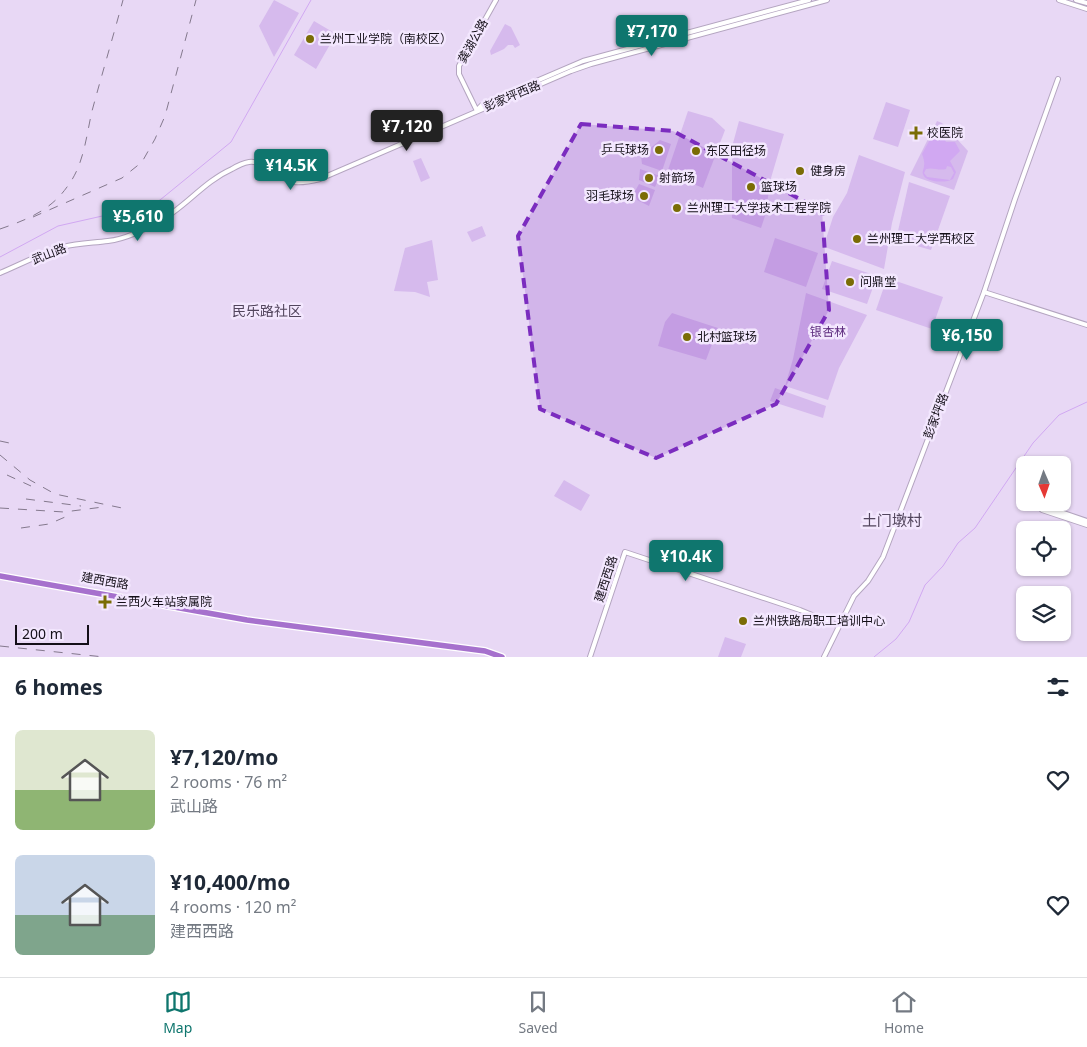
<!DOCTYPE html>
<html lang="en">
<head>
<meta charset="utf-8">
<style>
	:root { --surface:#fff; --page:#f6f6f7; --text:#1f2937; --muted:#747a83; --line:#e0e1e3; --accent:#0f766e }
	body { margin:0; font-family:"Noto Sans","Noto Sans SC",sans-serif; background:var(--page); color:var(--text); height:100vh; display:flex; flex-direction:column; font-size:19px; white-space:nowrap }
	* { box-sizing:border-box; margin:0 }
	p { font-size:16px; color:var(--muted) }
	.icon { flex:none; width:28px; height:28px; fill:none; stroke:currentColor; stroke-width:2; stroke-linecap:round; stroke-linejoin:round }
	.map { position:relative; height:657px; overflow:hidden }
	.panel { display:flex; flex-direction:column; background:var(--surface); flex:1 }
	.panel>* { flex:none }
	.needle { width:32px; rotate:178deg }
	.tools { position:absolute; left:1016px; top:456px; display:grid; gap:10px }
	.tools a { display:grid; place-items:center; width:55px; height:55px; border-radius:8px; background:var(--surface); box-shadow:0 1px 4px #0004; font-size:25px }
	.scale { position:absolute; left:15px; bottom:12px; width:74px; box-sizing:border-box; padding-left:5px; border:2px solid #140f18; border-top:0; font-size:14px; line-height:18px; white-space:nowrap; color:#140f18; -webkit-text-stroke:4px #f3e7fe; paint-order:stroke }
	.price { position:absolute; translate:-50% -42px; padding:0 11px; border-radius:5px; background:var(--accent); color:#fff; font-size:16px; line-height:32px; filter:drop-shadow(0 1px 2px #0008) }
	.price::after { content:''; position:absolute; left:50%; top:30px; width:15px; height:11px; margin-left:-8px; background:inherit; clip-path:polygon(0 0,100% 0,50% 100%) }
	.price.current { background:#222; color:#fff }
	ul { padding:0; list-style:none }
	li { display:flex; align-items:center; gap:15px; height:125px; padding:0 15px }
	li span { display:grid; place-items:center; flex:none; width:140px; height:100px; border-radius:8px; color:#555 }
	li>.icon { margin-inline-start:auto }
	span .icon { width:60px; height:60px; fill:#fffc; stroke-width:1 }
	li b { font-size:21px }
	h2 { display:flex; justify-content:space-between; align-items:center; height:60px; padding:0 15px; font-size:21px }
	.dock { display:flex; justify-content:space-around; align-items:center; height:70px; border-top:1px solid var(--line); background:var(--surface); font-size:14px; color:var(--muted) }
	.dock a { display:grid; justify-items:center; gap:2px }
	.dock .current { color:var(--accent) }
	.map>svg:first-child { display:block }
</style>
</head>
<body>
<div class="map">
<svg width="1087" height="657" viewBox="0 0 1087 657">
	<rect width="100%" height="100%" fill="#e8d8f5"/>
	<g fill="#d6baed">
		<path d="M274,0L299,13L274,57L259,26Z"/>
		<path d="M314,21L336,34L316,69L294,55Z"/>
		<path d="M505,24L511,27L520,45L515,48L513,45H508L504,49L491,55L490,51Z"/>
		<path d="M886,102L910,110L898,147L873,139Z"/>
		<path d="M688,111L712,118L725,130L703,188L667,173Z"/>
		<path d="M739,121L784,134L771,178L765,216L761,228L732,218V147Z"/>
		<path d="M937,121L942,123L968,151L954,190L910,175Z"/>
		<path d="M660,140L671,144L662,171L642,164L641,156Z"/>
		<path d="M859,155L905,172L892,223L884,269L822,246L826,239L833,217L847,193Z"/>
		<path d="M421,158L430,178L421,182L413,161Z"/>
		<path d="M640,169L660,176L655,187L639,180Z"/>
		<path d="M909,182L950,196L931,250L896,240Z"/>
		<path d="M639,184L655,190L649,206L637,200L634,193Z"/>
		<path d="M482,226L486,236L472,242L467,232Z"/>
		<path d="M775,238L818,253L806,287L764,272Z"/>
		<path d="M432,240L438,280L427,282L430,297L415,292L394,291L405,248Z"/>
		<path d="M832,261L877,276L867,304L822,289Z"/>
		<path d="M887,278L943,297L932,329L876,310Z"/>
		<path d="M806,293L867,315L839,368L828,400L785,386L793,359Z"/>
		<path d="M672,313L718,328L706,360L658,346L665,322Z"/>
		<path d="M775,388L826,406L823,418L770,401Z"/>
		<path d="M564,480L590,495L581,511L554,496Z"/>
		<path d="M725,637L746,644L741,657H718Z"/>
	</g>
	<path fill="#d1a8f2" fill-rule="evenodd" d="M940,128L943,129L948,135L945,140L946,142H955L960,151L950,161L956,172L953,179C947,183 925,183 923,174C922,171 924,169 924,166C925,162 923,157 922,154L933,134ZM947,166L951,167L954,173L950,180L927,177L924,173L926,169C933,167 939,171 946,169Z"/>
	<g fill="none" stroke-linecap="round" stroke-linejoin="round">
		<g stroke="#d1a8f2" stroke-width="1">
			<path d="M0,257L58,226L151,205L160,200L231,142L311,0"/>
			<path d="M874,657L896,639L909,622L925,585L943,566L958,543L975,528L1033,443L1059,415L1087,402"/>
		</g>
		<g stroke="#b4a5c0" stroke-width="6">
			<g id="secondary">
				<path d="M1059,0L1087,9"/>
				<path d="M1076,0L1087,3"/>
				<path d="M478,109L483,104L583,61L809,0"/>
				<path d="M477,111L459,74V66L496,0"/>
				<path d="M0,273C21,264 42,253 63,247C78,243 93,243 108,241C126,239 143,230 158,222C185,208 203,182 232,169C237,166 243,163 249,162C266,160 278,179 294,182C302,183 312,181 320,179L571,71L591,64L827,0"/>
				<path d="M984,292L1087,325"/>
				<path d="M1087,521L1043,506L1042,510L1087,525"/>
				<path d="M590,657L625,552L800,610L839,626"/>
				<path d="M824,657L854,596L868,581L883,557L984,292L1015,199L1058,79"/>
			</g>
		</g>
		<g stroke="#fff" stroke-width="8">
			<path id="highway" d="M0,576L247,620L485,651L502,657"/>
		</g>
		<use href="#secondary" stroke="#fff" stroke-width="4"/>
		<use href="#highway" stroke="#a671cd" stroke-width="5.5"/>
		<g stroke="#84798d" stroke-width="1" stroke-dasharray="9 9" stroke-linecap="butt">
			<path d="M33,217L122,178L142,162L155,139L165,116L196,0"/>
			<path d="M0,229C26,220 50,211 67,187C84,165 86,137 92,111C102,74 113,37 123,0"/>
			<path d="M0,441L14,444"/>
			<path d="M0,455L30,480L55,494L122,508"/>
			<path d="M7,475L31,486"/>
			<path d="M26,499L81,506"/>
			<path d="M0,508L64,512L103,507"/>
			<path d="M21,528L49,524L72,514"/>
			<path d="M0,646L104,657"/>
		</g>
	</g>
	<path fill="#7b2cbf" fill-opacity="0.2" stroke="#7b2cbf" stroke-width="4" stroke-dasharray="10 6" stroke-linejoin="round" d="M581,124L673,131L822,211L829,310L776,404L656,458L540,409L518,236Z"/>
	<g fill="#7a6c05" stroke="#f3e7fe" stroke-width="2">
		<circle cx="310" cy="39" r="5"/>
		<path d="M913.5 125.5h5v5h5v5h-5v5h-5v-5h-5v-5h5z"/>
		<circle cx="659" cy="150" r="5"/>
		<circle cx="696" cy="151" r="5"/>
		<circle cx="800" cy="171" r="5"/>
		<circle cx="649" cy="178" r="5"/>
		<circle cx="751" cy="187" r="5"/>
		<circle cx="644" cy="196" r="5"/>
		<circle cx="677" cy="208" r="5"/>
		<circle cx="857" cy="239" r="5"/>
		<circle cx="850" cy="282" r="5"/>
		<circle cx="687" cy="337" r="5"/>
		<path d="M102.5 594.5h5v5h5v5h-5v5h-5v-5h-5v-5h5z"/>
		<circle cx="743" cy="621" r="5"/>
	</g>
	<g text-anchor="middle" stroke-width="5" stroke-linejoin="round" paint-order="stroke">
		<g font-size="12" fill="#140f18" stroke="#f3e7fe" text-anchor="start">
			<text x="320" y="43">兰州工业学院（南校区）</text>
			<text x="927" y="137">校医院</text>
			<text x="649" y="154" text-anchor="end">乒乓球场</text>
			<text x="706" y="155">东区田径场</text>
			<text x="810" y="175">健身房</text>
			<text x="659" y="182">射箭场</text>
			<text x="761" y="191">篮球场</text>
			<text x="634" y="200" text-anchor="end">羽毛球场</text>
			<text x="687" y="212">兰州理工大学技术工程学院</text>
			<text x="867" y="243">兰州理工大学西校区</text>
			<text x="860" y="286">问鼎堂</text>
			<text x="697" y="341">北村篮球场</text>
			<text x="116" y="606">兰西火车站家属院</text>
			<text x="753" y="625">兰州铁路局职工培训中心</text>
		</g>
		<g font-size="12" fill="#140f18" stroke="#f3e7fe">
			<text transform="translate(473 41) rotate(-61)" y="4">龚湖公路</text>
			<text transform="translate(512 96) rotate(-23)" y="4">彭家坪西路</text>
			<text transform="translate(49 254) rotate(-21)" y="4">武山路</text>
			<text transform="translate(936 416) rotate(-69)" y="4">彭家坪路</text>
			<text transform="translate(606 579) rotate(-72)" y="4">建西西路</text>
			<text transform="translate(105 581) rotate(10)" y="4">建西西路</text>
		</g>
		<g font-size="12" fill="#5c297d" stroke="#f3e7fe">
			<text x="828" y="336">银杏林</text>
		</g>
		<g font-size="14" fill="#52455d" stroke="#f3e7fe">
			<text x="267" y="316">民乐路社区</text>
		</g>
		<g font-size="15" fill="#52455d" stroke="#f3e7fe">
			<text x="892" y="526">土门墩村</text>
		</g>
	</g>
</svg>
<div class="tools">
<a><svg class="needle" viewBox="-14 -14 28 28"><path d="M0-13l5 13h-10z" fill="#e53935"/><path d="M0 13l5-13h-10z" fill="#747a83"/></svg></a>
<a><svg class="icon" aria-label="locate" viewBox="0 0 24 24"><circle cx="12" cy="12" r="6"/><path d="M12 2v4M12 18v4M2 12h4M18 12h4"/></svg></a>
<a><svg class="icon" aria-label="layers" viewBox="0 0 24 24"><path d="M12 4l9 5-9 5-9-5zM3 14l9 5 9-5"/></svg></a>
</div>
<div class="scale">200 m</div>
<b class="price" style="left:652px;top:57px">¥7,170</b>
<b class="price current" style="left:407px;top:152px">¥7,120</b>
<b class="price" style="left:291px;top:191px">¥14.5K</b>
<b class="price" style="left:138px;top:242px">¥5,610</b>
<b class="price" style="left:967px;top:361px">¥6,150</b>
<b class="price" style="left:686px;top:582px">¥10.4K</b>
</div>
<section class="panel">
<h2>6 homes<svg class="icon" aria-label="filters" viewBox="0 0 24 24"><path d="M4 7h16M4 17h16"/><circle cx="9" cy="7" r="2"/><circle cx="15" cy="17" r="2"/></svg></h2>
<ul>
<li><span style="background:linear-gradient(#dfe7d0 60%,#8fb573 0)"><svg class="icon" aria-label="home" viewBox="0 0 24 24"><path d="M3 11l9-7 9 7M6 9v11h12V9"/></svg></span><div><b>¥7,120/mo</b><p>2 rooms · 76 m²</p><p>武山路</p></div><svg class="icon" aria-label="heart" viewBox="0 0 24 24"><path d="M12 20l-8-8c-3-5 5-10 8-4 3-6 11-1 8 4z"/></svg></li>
<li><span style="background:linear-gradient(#c9d6e8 60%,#7fa58c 0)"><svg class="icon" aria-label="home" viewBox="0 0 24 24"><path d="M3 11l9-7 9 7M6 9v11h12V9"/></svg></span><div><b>¥10,400/mo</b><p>4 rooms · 120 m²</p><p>建西西路</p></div><svg class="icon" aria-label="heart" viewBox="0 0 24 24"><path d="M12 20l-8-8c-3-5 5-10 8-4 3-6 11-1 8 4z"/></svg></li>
</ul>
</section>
<nav class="dock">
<a class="current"><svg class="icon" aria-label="map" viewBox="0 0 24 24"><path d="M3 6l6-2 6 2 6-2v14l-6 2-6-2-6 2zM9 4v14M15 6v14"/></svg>Map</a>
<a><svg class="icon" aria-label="saved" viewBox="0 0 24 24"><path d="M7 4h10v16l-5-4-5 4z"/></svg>Saved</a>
<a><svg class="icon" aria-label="home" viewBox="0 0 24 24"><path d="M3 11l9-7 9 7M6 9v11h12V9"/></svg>Home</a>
</nav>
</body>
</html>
